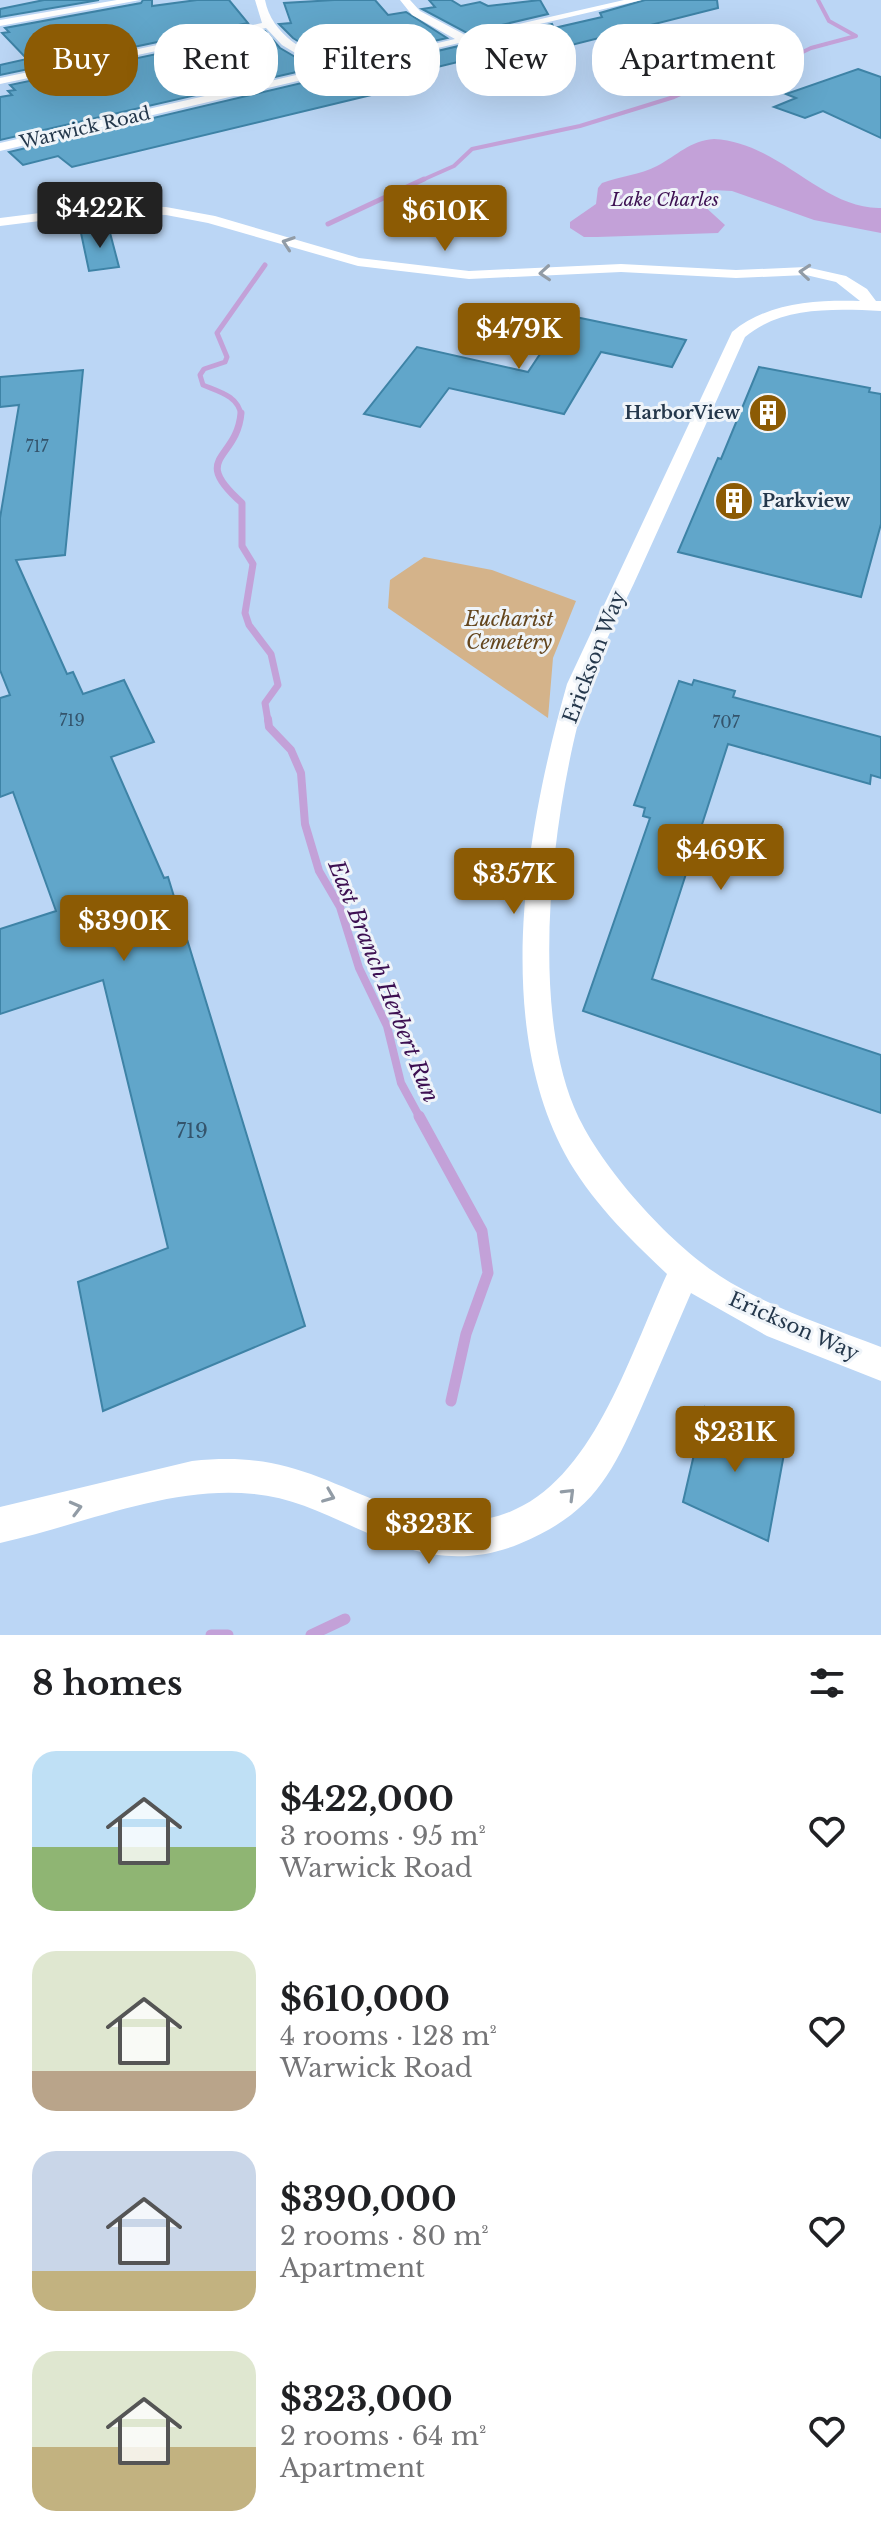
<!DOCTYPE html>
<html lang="en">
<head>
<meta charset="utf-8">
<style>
	:root { --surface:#fff; --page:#f6f6f6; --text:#202124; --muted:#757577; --accent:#8c5b04 }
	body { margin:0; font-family:"Libre Baskerville",serif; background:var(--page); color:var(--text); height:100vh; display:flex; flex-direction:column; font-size:30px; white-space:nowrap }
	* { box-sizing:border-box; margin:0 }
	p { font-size:26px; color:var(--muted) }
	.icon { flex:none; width:44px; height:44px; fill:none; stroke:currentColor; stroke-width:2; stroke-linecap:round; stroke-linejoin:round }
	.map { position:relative; height:1635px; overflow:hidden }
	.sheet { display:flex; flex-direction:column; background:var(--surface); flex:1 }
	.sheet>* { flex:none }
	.guide { position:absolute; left:24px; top:24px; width:834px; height:72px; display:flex; gap:16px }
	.price { position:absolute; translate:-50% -68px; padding:0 18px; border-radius:8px; background:var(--accent); color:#fff; font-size:26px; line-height:52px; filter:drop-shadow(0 2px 4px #0008) }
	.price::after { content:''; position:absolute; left:50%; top:48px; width:24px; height:18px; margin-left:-12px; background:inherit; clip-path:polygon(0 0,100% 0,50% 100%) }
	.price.on { background:#222; color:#fff }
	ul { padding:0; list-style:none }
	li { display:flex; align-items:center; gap:24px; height:200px; padding:0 32px }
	li span { display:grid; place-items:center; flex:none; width:224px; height:160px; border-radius:24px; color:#555 }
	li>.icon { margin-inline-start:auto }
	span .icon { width:96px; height:96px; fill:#fffc; stroke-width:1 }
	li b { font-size:34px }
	h2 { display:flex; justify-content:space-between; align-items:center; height:96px; padding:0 32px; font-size:34px }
	.tag { padding:0 28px; border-radius:32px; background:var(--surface); box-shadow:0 8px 32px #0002; font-size:28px; line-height:72px }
	.tag.on { background:var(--accent); color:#fff }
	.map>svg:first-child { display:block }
</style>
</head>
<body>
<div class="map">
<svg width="881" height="1635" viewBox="0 0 881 1635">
	<rect width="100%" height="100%" fill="#bbd6f5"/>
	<path fill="#d4b38a" d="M424,557L492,570L576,601L553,658L548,718L388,608L390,580Z"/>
	<path fill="#c3a1d8" d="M714,139C779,142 823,210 881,208V233L814,220L732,191L712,190L700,197L702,204L725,225L718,233L597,237H584L570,228V222L596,204L598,188L602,183C620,176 640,175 657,166C678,155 689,141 714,139Z"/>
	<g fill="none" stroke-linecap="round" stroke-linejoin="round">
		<path stroke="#c3a1d8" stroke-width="4" d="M420,181L454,166L472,149L580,126L674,97L713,80L784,61L811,48L856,36L829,21L818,0"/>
		<g stroke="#c3a1d8" stroke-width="5">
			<path d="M328,224L424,179"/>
			<path d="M241,415C238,396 220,392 203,385L200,375L204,369L225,362L227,357L217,333L265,265"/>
		</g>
		<path stroke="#c3a1d8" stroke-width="7" d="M241,413C237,461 189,456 242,503V546L253,564L245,613L249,625L271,654L278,685L265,703L268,721"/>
		<path stroke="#c3a1d8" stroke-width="8" d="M268,719L269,727L291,750L301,773L305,824L319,871L340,907L359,968L387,1026L401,1083L420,1118"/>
		<g stroke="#c3a1d8" stroke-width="11">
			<path d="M419,1116L482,1231L488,1273L466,1334L451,1401"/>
			<path d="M211,1635H228"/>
			<path d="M311,1635L345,1619"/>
		</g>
	</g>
	<g fill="#61a6ca" stroke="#3e83a6" stroke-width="2">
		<path d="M44,0H99L0,17V9Z"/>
		<path d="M143,0H152V6L197,0H229L248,23L0,75V65L27,59L2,33L9,32L5,28L141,3Z"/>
		<path d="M334,0H375L388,15L406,12L447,38L334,64L293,38L279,24L291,23L284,3Z"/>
		<path d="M429,0H451L461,6L480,2L488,6L540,0L548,14L467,33L422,9L435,7Z"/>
		<path d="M645,0H717L718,8L484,67L470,59L392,78L383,81L396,89L72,167L58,156L23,165L9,152L552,24L554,28L602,17L600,13Z"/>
		<path d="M265,31L280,48L314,68L0,140V97L12,95L8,91L15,90L10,85Z"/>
		<path d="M858,69L881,77V138L823,111L805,118L774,107L796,98L786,94Z"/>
		<path d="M109,229L119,267L89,271L81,233Z"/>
		<path d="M566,315L686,340L672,367L601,352L564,414L449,388L420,427L364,414L417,347L528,372Z"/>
		<path d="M759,367L870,388L869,392L881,394V524L861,597L678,552L718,458L721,459Z"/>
		<path d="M83,370L65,555L16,560L67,674L73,672L83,694L124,680L154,742L111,757L164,878L168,877L305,1326L103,1411L78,1282L168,1248L103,980L0,1014V929L56,911L13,792L0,797V698L10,695L0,670V518L19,405L0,407V377Z"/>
		<path d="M694,680L735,691L733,697L881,737V778L871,775L870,784L728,744L652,979L881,1055V1113L583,1011L650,818L643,816L645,808L634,805L679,681L692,685Z"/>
		<path d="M705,1407L786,1443L768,1541L683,1502Z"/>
	</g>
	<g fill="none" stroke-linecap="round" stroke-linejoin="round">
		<g fill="#fff" fill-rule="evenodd">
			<path d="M117,0H140L0,26V20Z"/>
			<path d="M255,0H265C272,36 305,50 334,67L455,39L412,15L400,0H410L420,11L467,36L624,0H642L0,151V143L322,69L282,45L266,28L0,84V78L262,23Z"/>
			<path d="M96,206L166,207L215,216L359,258L469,271L621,264L736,270L806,267L846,276L867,289L876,301H881V311C835,309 782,306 745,337C710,415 675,493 640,570C623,609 600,647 588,687C554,799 528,997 574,1107C598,1165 668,1242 720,1276C770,1308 826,1326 881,1347V1381L767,1336L691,1293C675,1330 659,1367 643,1404C612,1474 594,1513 519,1544C485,1558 448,1560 413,1550C359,1535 311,1499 254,1494C169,1485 82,1525 0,1543V1507L192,1461C280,1452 313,1476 390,1506C566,1574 612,1395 667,1274C629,1238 590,1200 565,1154C492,1018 527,826 567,684L732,332C768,302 816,300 860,301L836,282L806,275L736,278L621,272L469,279L358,266L208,223L166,215L96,214L0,226V218Z"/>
		</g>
	</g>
	<defs><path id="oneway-chevron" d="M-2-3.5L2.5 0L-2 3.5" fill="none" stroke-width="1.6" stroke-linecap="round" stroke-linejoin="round" transform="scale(2)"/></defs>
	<g stroke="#929ca6">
		<use href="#oneway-chevron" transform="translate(288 243) rotate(-161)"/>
		<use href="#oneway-chevron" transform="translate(805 272) rotate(-175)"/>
		<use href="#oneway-chevron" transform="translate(545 273) rotate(176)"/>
		<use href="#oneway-chevron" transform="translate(569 1494) rotate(-45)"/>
		<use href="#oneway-chevron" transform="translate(329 1496) rotate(22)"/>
		<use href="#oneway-chevron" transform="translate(76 1508) rotate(-15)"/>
	</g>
	<defs>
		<g id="building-disc" transform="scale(2)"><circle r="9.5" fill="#8c5b04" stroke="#eff4f9"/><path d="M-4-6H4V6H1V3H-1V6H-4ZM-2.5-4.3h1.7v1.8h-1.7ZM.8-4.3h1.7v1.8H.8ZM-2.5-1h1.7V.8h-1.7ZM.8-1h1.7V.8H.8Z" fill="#fff"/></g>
	</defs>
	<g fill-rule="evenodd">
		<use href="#building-disc" x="768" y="413"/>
		<use href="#building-disc" x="734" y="501"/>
	</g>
	<g text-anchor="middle" stroke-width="6" stroke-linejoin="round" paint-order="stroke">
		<g font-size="16" fill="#34546c">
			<text x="37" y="452">717</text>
			<text x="72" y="726">719</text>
			<text x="726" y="728">707</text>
		</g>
		<g font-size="18" fill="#25384c" stroke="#eff4f9">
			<text transform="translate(85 128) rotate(-13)" y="6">Warwick Road</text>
		</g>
		<g font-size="18" font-style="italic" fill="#3d1052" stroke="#eff4f9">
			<text x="665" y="206">Lake Charles</text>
		</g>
		<g font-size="18" font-weight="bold" fill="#25384c" stroke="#eff4f9" text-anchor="end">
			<text x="740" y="419">HarborView</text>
			<text x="762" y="507" text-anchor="start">Parkview</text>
		</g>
		<g font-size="20" font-style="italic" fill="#64461e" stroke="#eff4f9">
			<text x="509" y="626">Eucharist<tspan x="509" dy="23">Cemetery</tspan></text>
		</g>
		<g font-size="20" fill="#25384c" stroke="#eff4f9">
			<text transform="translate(594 657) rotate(-69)" y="7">Erickson Way</text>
			<text transform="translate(794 1326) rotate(24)" y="7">Erickson Way</text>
		</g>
		<g font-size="20" fill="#34546c">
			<text x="192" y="1138">719</text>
		</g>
		<g font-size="22" font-style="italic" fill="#3d1052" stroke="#eff4f9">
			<text transform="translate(384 981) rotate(68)" y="8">East Branch Herbert Run</text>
		</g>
	</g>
</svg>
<b class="price on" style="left:100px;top:250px">$422K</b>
<b class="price" style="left:445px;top:253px">$610K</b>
<b class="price" style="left:519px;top:371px">$479K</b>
<b class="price" style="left:721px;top:892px">$469K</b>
<b class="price" style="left:514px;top:916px">$357K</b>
<b class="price" style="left:124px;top:963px">$390K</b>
<b class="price" style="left:735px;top:1474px">$231K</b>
<b class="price" style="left:429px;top:1566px">$323K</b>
<div class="guide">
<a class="tag on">Buy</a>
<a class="tag">Rent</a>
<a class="tag">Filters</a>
<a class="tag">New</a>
<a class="tag">Apartment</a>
</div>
</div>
<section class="sheet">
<h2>8 homes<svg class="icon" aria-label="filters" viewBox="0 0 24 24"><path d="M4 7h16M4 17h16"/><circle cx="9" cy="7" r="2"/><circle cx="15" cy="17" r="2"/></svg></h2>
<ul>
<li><span style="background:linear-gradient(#bfe0f5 60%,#8fb573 0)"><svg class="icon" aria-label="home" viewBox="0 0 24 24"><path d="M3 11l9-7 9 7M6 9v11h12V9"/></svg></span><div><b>$422,000</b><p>3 rooms · 95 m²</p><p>Warwick Road</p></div><svg class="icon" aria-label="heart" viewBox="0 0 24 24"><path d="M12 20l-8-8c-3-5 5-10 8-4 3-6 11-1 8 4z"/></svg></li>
<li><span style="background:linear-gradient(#dfe7d0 75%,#b9a48a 0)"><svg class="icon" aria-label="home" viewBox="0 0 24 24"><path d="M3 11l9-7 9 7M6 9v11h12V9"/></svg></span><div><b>$610,000</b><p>4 rooms · 128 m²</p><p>Warwick Road</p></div><svg class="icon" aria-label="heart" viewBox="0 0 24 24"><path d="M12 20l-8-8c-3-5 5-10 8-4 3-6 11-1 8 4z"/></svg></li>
<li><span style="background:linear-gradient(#c9d6e8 75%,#c2b280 0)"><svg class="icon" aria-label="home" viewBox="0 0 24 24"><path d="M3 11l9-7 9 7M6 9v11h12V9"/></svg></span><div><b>$390,000</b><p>2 rooms · 80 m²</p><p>Apartment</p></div><svg class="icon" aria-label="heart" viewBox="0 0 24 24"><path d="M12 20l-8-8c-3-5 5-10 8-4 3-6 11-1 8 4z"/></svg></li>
<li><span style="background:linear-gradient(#dfe7d0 60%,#c2b280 0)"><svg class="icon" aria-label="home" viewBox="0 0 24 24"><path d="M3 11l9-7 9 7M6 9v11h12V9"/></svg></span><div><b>$323,000</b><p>2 rooms · 64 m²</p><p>Apartment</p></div><svg class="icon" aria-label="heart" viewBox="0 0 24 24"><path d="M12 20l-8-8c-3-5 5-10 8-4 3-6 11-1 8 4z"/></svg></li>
</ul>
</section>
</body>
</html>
